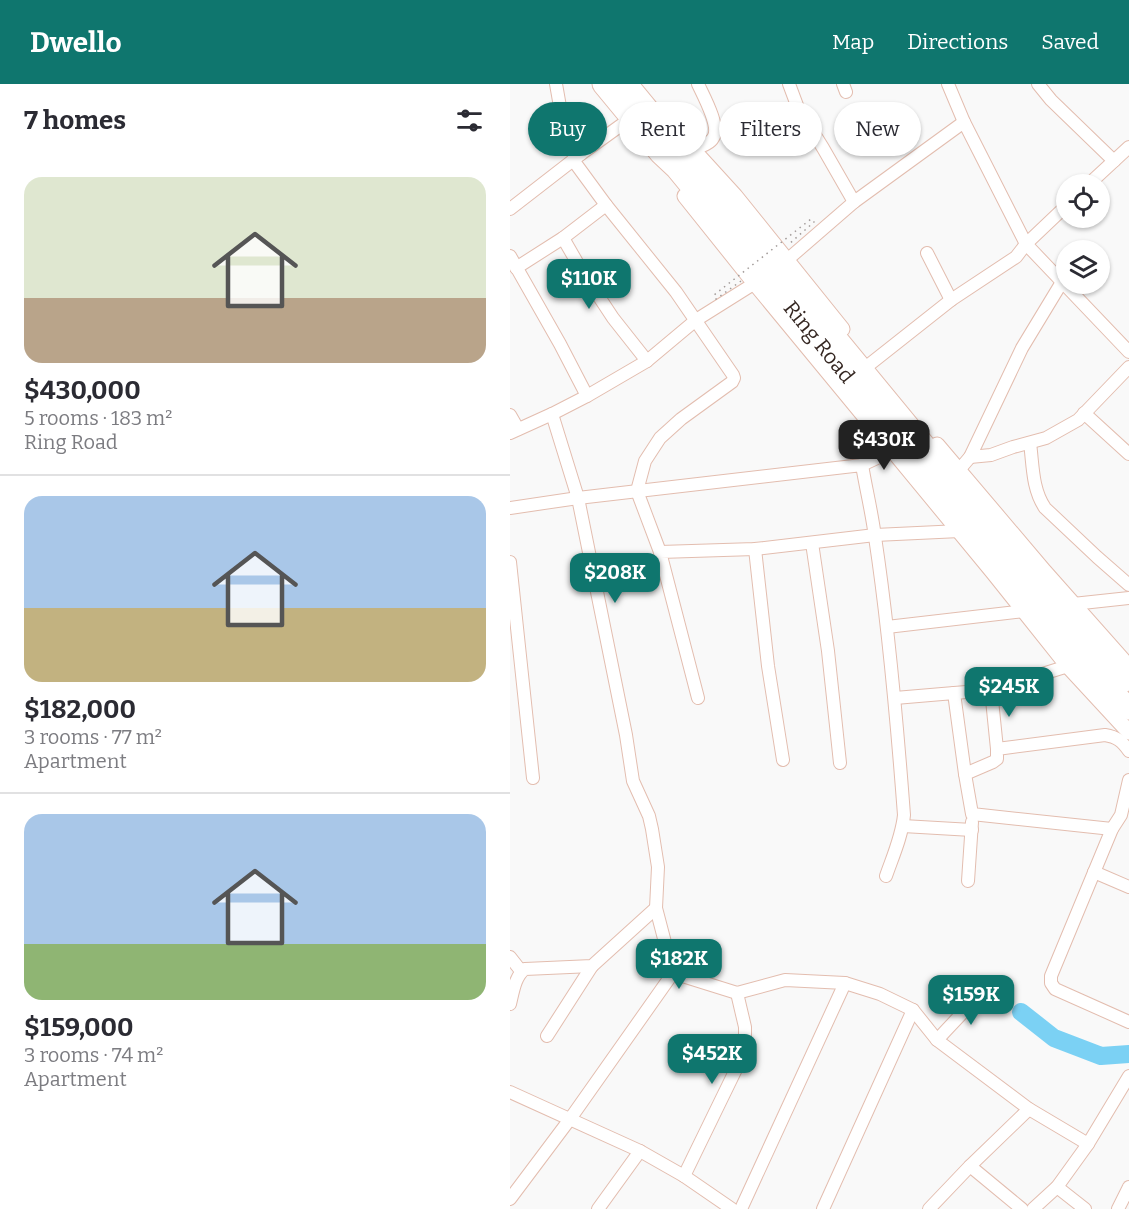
<!DOCTYPE html>
<html lang="en">
<head>
<meta charset="utf-8">
<style>
	:root { --surface:#fff; --page:#f2f2f3; --text:#2b2b33; --muted:#7c7c81; --line:#e1e1e2; --accent:#0f766e }
	body { margin:0; font-family:Bitter,serif; background:var(--page); color:var(--text); height:100vh; display:flex; flex-direction:column; font-size:22px; white-space:nowrap }
	* { box-sizing:border-box; margin:0 }
	p { font-size:20px; color:var(--muted) }
	.icon { flex:none; width:33px; height:33px; fill:none; stroke:currentColor; stroke-width:2; stroke-linecap:round; stroke-linejoin:round }
	.map { position:relative; flex:1; overflow:hidden }
	.drawer { display:flex; flex-direction:column; background:var(--surface); width:510px }
	.drawer>* { flex:none }
	.top-card { position:absolute; left:18px; top:18px; width:510px; height:54px; display:flex; gap:12px }
	.tools { position:absolute; left:546px; top:90px; display:grid; gap:12px }
	.tools a { display:grid; place-items:center; width:54px; height:54px; border-radius:50%; background:var(--surface); box-shadow:0 2px 4px #0004; font-size:30px }
	.price { position:absolute; translate:-50% -51px; padding:0 14px; border-radius:12px; background:var(--accent); color:#fff; font-size:20px; line-height:39px; filter:drop-shadow(0 2px 3px #0008) }
	.price::after { content:''; position:absolute; left:50%; top:36px; width:18px; height:14px; margin-left:-9px; background:inherit; clip-path:polygon(0 0,100% 0,50% 100%) }
	.price.on { background:#222; color:#fff }
	ul { padding:0; list-style:none }
	li { display:grid; align-content:center; gap:12px; height:318px; padding:0 24px }
	li+li { border-top:2px solid var(--line) }
	li span { display:grid; place-items:center; height:186px; border-radius:18px; color:#555 }
	li>.icon { margin-inline-start:auto }
	span .icon { width:108px; height:108px; fill:#fffc; stroke-width:1 }
	li b { font-size:26px }
	h2 { display:flex; justify-content:space-between; align-items:center; height:72px; padding:0 24px; font-size:26px }
	.pill { padding:0 21px; border-radius:27px; background:var(--surface); box-shadow:0 2px 4px #0004; font-size:21px; line-height:54px }
	.pill.on { background:var(--accent); color:#fff }
	header { display:flex; align-items:center; gap:36px; box-sizing:border-box; height:84px; padding:0 30px; background:var(--accent); color:#fff }
	header strong { font-size:28px }
	nav { display:flex; gap:33px; margin-inline-start:auto; font-size:21px }
	main { display:flex; flex:1; min-height:0 }
	.map>svg:first-child { display:block }
</style>
</head>
<body>
<header>
<strong>Dwello</strong>
<nav><a>Map</a><a>Directions</a><a>Saved</a></nav>
</header>
<main>
<section class="drawer">
<h2>7 homes<svg class="icon" aria-label="filters" viewBox="0 0 24 24"><path d="M4 7h16M4 17h16"/><circle cx="9" cy="7" r="2"/><circle cx="15" cy="17" r="2"/></svg></h2>
<ul>
<li><span style="background:linear-gradient(#dfe7d0 65%,#b9a48a 0)"><svg class="icon" aria-label="home" viewBox="0 0 24 24"><path d="M3 11l9-7 9 7M6 9v11h12V9"/></svg></span><div><b>$430,000</b><p>5 rooms · 183 m²</p><p>Ring Road</p></div></li>
<li><span style="background:linear-gradient(#a9c7e8 60%,#c2b280 0)"><svg class="icon" aria-label="home" viewBox="0 0 24 24"><path d="M3 11l9-7 9 7M6 9v11h12V9"/></svg></span><div><b>$182,000</b><p>3 rooms · 77 m²</p><p>Apartment</p></div></li>
<li><span style="background:linear-gradient(#a9c7e8 70%,#8fb573 0)"><svg class="icon" aria-label="home" viewBox="0 0 24 24"><path d="M3 11l9-7 9 7M6 9v11h12V9"/></svg></span><div><b>$159,000</b><p>3 rooms · 74 m²</p><p>Apartment</p></div></li>
</ul>
</section>
<div class="map">
<svg width="619" height="1125" viewBox="0 0 619 1125">
	<rect width="100%" height="100%" fill="#f9f9f9"/>
	<g fill="none" stroke-linecap="round" stroke-linejoin="round">
		<path stroke="#7bd1f4" stroke-width="18" d="M511,928L544,954L591,972L619,970"/>
		<g stroke="#e3bdaf" stroke-width="14">
			<g id="minor">
				<path d="M46,0L52,34L71,70"/>
				<path d="M279,0L288,24L313,64L344,118"/>
				<path d="M333,0L336,8"/>
				<path d="M438,0L454,38L516,160L619,268"/>
				<path d="M528,0L541,16L604,77"/>
				<path d="M183,66C189,63 200,60 203,54C211,43 193,11 188,0"/>
				<path d="M63,76L96,121L166,208L223,291L224,294L222,298L171,335L150,354L135,377L127,407L150,468"/>
				<path d="M579,100L619,63"/>
				<path d="M0,125L71,70L121,34"/>
				<path d="M53,154L72,187L103,234L137,277"/>
				<path d="M417,169L441,216"/>
				<path d="M0,172L50,260L77,312"/>
				<path d="M277,176L344,118L454,38"/>
				<path d="M6,184L53,154L96,121"/>
				<path d="M360,280L441,216L506,173L516,160L556,122"/>
				<path d="M574,329L619,370"/>
				<path d="M0,331L8,345"/>
				<path d="M0,349L42,330L77,312L137,277L186,236L245,199"/>
				<path d="M520,359C523,381 522,405 535,424L587,473L619,501"/>
				<path d="M460,373L481,371L503,363L536,354L568,336L619,283"/>
				<path d="M352,381L384,366"/>
				<path d="M449,386L460,373L512,264L552,198"/>
				<path d="M0,424L68,414L352,381C356,405 362,429 365,453C379,545 387,638 394,731C392,752 383,772 376,792"/>
				<path d="M302,459L318,567L330,679"/>
				<path d="M245,465L258,582L273,676"/>
				<path d="M0,478L23,694"/>
				<path d="M563,520L619,514"/>
				<path d="M377,543L514,527"/>
				<path d="M481,606L487,665"/>
				<path d="M444,609L481,606L558,582"/>
				<path d="M188,614L150,468L245,465L365,451L450,447"/>
				<path d="M385,614L444,609L455,690L462,730L602,745"/>
				<path d="M455,690L483,678L487,675V665L595,651C607,653 612,657 619,667"/>
				<path d="M619,696L611,731L602,745L541,892V899L545,905L619,938"/>
				<path d="M393,742L462,746"/>
				<path d="M584,788L619,803"/>
				<path d="M458,797L462,738"/>
				<path d="M0,873L11,887"/>
				<path d="M163,889L227,909L275,896L335,899L370,910L403,926L427,956L519,1025L578,1060"/>
				<path d="M0,920C3,908 5,892 15,885L82,882L146,824"/>
				<path d="M37,952L82,882"/>
				<path d="M427,956L473,907"/>
				<path d="M0,1008L130,1067L174,1092L222,1125"/>
				<path d="M460,1082L512,1125"/>
				<path d="M174,1092L230,977L235,959V943L227,909"/>
				<path d="M547,1103L575,1125"/>
				<path d="M0,1115L60,1035L163,889L146,824L148,783L142,745L139,732L123,697L116,651L68,414L42,330"/>
				<path d="M88,1125L130,1067"/>
				<path d="M231,1125L335,899"/>
				<path d="M313,1125L403,926"/>
				<path d="M419,1125L460,1082L519,1025"/>
				<path d="M523,1125L547,1103L578,1060L619,992"/>
				<path d="M608,1125L619,1103"/>
			</g>
		</g>
		<g stroke="#e3bdaf" stroke-width="17">
			<g id="tertiary">
				<path d="M184,67L225,112L332,245"/>
				<path d="M175,112L239,192L483,488L558,582L619,648"/>
				<path d="M427,361L533,486L619,583"/>
			</g>
		</g>
		<g stroke="#e3bdaf" stroke-width="23">
			<g id="trunk">
				<path d="M93,0L150,69L166,84L371,334L556,555L619,625"/>
				<path d="M117,0L485,447L613,598"/>
			</g>
		</g>
		<use href="#minor" stroke="#fff" stroke-width="12"/>
		<use href="#tertiary" stroke="#fff" stroke-width="15"/>
		<use href="#trunk" stroke="#fff" stroke-width="21"/>
		<path stroke="#a29b99" stroke-width="1.5" stroke-dasharray="1.5 4.5" stroke-linecap="butt" d="M231,197L206,215L204,211L301,135L304,138L278,161"/>
	</g>
	<g text-anchor="middle" stroke-width="6" stroke-linejoin="round" paint-order="stroke">
		<g font-size="21" fill="#352722" stroke="#fff">
			<text transform="translate(309 258) rotate(51)" y="7">Ring Road</text>
		</g>
	</g>
</svg>
<div class="tools">
<a><svg class="icon" aria-label="locate" viewBox="0 0 24 24"><circle cx="12" cy="12" r="6"/><path d="M12 2v4M12 18v4M2 12h4M18 12h4"/></svg></a>
<a><svg class="icon" aria-label="layers" viewBox="0 0 24 24"><path d="M12 4l9 5-9 5-9-5zM3 14l9 5 9-5"/></svg></a>
</div>
<b class="price" style="left:79px;top:226px">$110K</b>
<b class="price on" style="left:374px;top:387px">$430K</b>
<b class="price" style="left:105px;top:520px">$208K</b>
<b class="price" style="left:499px;top:634px">$245K</b>
<b class="price" style="left:169px;top:906px">$182K</b>
<b class="price" style="left:461px;top:942px">$159K</b>
<b class="price" style="left:202px;top:1001px">$452K</b>
<div class="top-card">
<a class="pill on">Buy</a>
<a class="pill">Rent</a>
<a class="pill">Filters</a>
<a class="pill">New</a>
</div>
</div>
</main>
</body>
</html>
